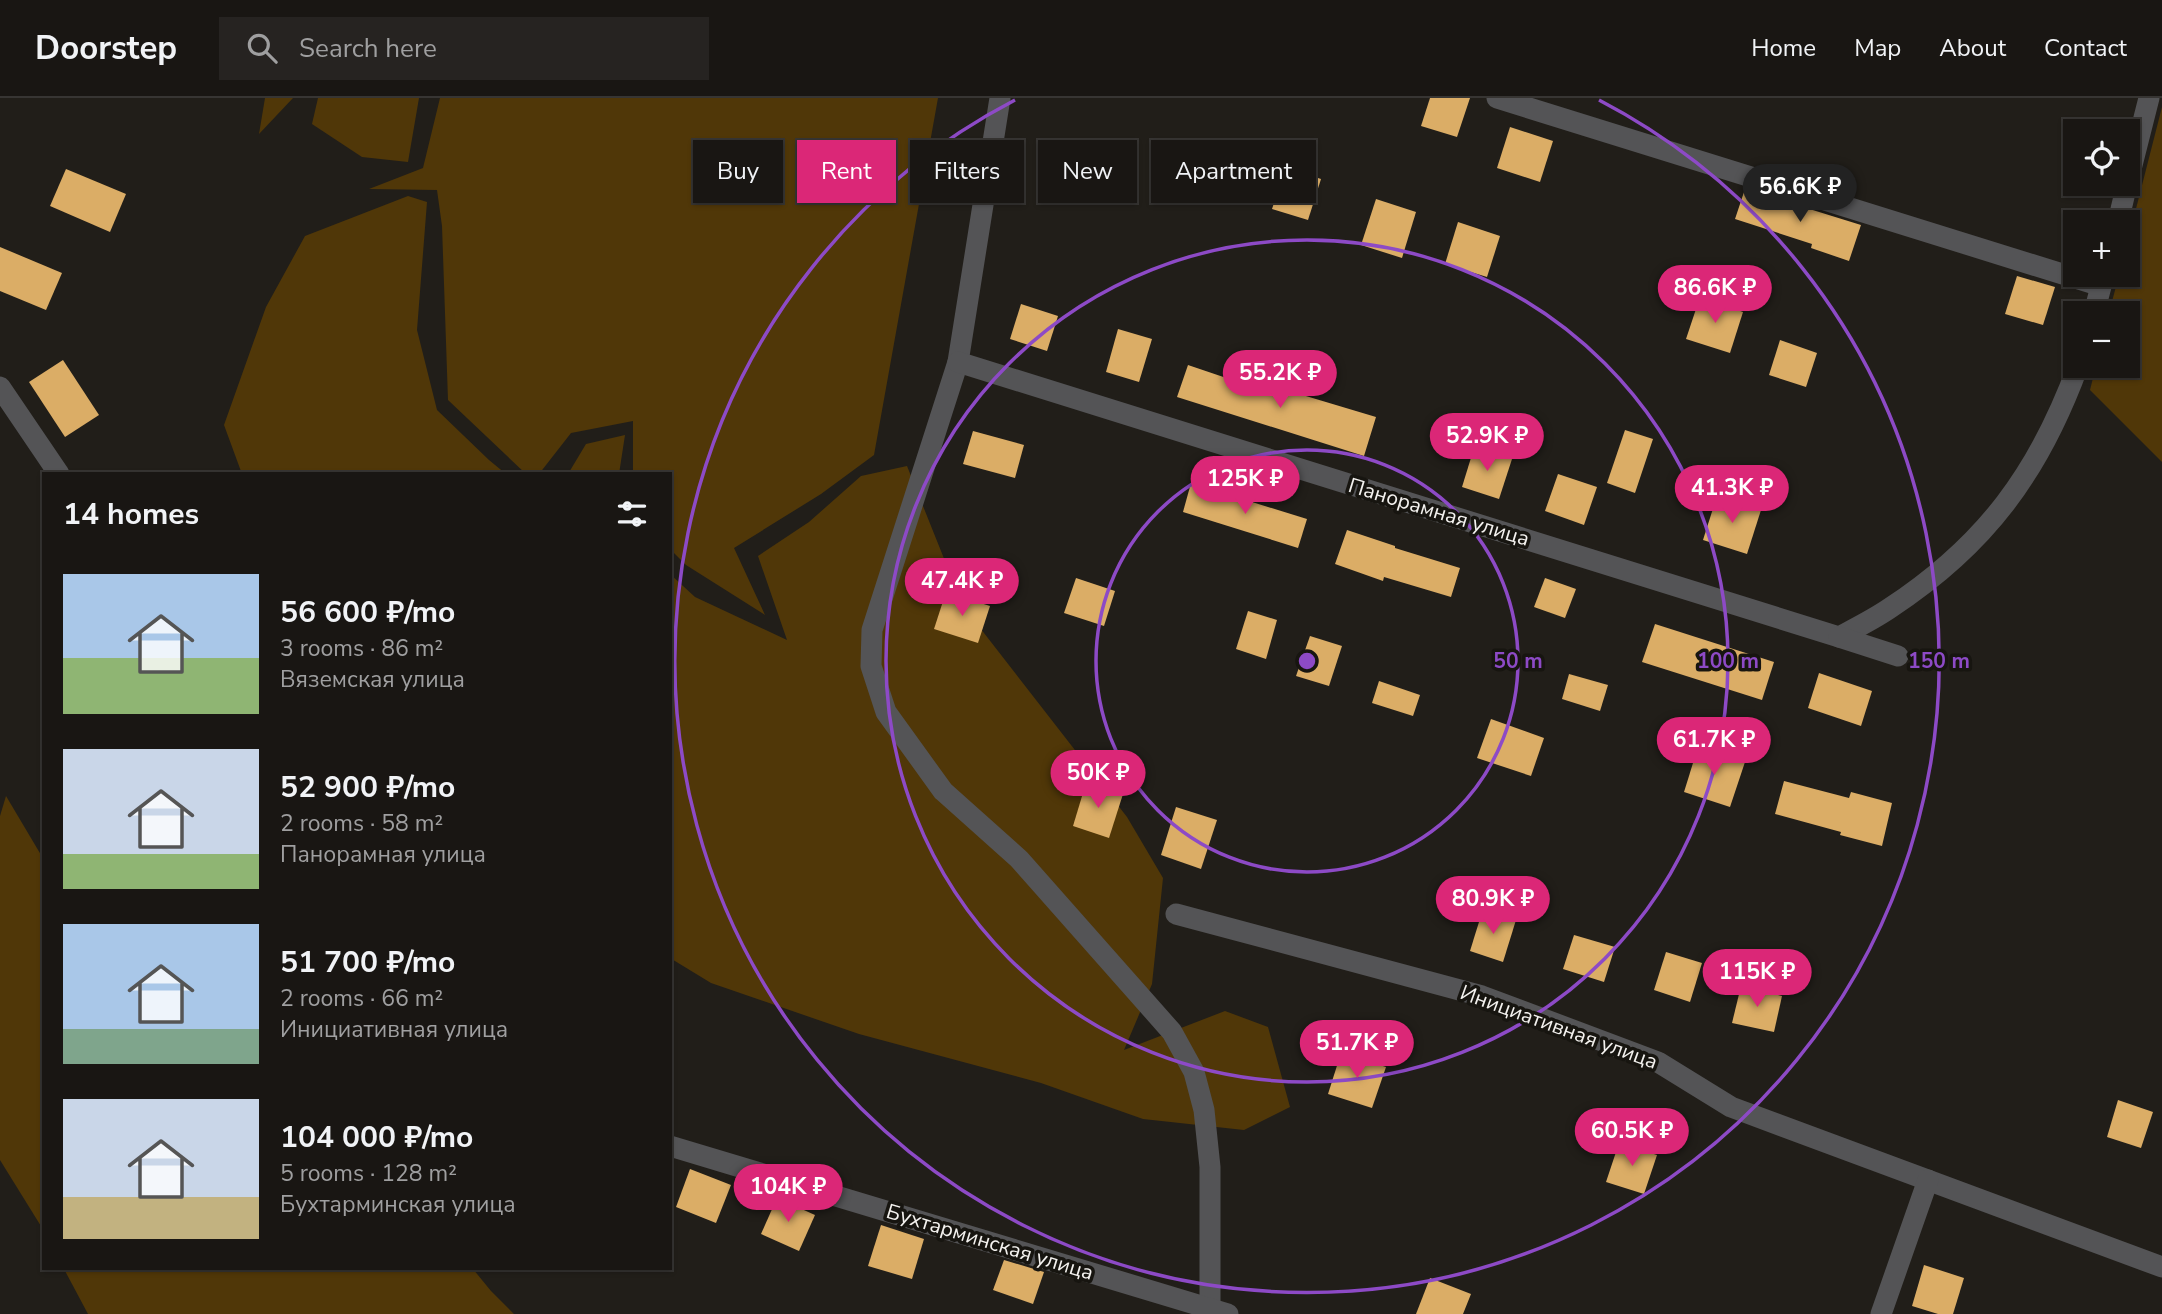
<!DOCTYPE html>
<html lang="en">
<head>
<meta charset="utf-8">
<style>
	:root { --surface:#191613; --page:#262321; --text:#f1f3f6; --muted:#9f9fa0; --line:#373533; --accent:#db2777 }
	body { margin:0; font-family:"Nunito Sans",sans-serif; background:var(--page); color:var(--text); height:100vh; display:flex; flex-direction:column; font-size:26px; white-space:nowrap }
	* { box-sizing:border-box; margin:0 }
	p { font-size:23px; color:var(--muted) }
	.icon { flex:none; width:38px; height:38px; fill:none; stroke:currentColor; stroke-width:2; stroke-linecap:round; stroke-linejoin:round }
	.map { position:relative; flex:1; overflow:hidden }
	.details { position:absolute; left:42px; top:374px; width:630px; height:798px; display:flex; flex-direction:column; background:var(--surface); border-radius:0px; box-shadow:0 2px 5px #0004,0 0 0 2px var(--line) }
	.details>* { flex:none }
	.banner { position:absolute; left:693px; top:42px; width:665px; height:63px; display:flex; gap:14px }
	.tools { position:absolute; left:2063px; top:21px; display:grid; gap:14px }
	.tools a { display:grid; place-items:center; width:77px; height:77px; border-radius:0px; background:var(--surface); box-shadow:0 2px 5px #0004,0 0 0 2px var(--line); font-size:35px }
	.price { position:absolute; translate:-50% -60px; padding:0 16px; border-radius:24px; background:var(--accent); color:#fff; font-size:23px; line-height:46px; filter:drop-shadow(0 2px 4px #0008) }
	.price::after { content:''; position:absolute; left:50%; top:42px; width:21px; height:16px; margin-left:-10px; background:inherit; clip-path:polygon(0 0,100% 0,50% 100%) }
	.price.on { background:#222; color:#fff }
	ul { padding:0; list-style:none }
	li { display:flex; align-items:center; gap:21px; height:175px; padding:0 21px }
	li span { display:grid; place-items:center; flex:none; width:196px; height:140px; border-radius:0px; color:#555 }
	li>.icon { margin-inline-start:auto }
	span .icon { width:84px; height:84px; fill:#fffc; stroke-width:1 }
	li b { font-size:30px }
	h2 { display:flex; justify-content:space-between; align-items:center; height:84px; padding:0 21px; font-size:30px }
	.chip { padding:0 24px; border-radius:0px; background:var(--surface); box-shadow:0 2px 5px #0004,0 0 0 2px var(--line); font-size:24px; line-height:63px }
	.chip.on { background:var(--accent); color:#fff }
	header { display:flex; align-items:center; gap:42px; box-sizing:border-box; height:98px; padding:0 35px; background:var(--surface); border-bottom:2px solid var(--line) }
	header strong { font-size:33px }
	nav { display:flex; gap:38px; margin-inline-start:auto; font-size:24px }
	.search { width:490px; height:63px; background:var(--page); display:flex; align-items:center; gap:18px; box-sizing:border-box; padding:0 24px; border-radius:0px; color:var(--muted); font-size:26px }
	.map>svg:first-child { display:block }
</style>
</head>
<body>
<header>
<strong>Doorstep</strong>
<div class="search"><svg class="icon" aria-label="search" viewBox="0 0 24 24"><circle cx="10" cy="10" r="6"/><path d="M15 15l6 6"/></svg>Search here</div>
<nav><a>Home</a><a>Map</a><a>About</a><a>Contact</a></nav>
</header>
<div class="map">
<svg width="2162" height="1216" viewBox="0 0 2162 1216">
	<rect width="100%" height="100%" fill="#211e19"/>
	<g fill="#503708">
		<path d="M265,0H293L259,36Z"/>
		<path d="M318,0H419L408,64L362,59L312,26Z"/>
		<path d="M440,0H938L874,357L821,396L734,450L765,517L686,467L670,451V376H633V323L571,335L539,376H526L448,302L442,128L437,92L369,91L423,70Z"/>
		<path d="M2162,9V364L2090,292L2096,268H2128V215H2109L2119,177H2128V142Z"/>
		<path d="M408,98L427,104L417,232L437,312L489,362L506,376H242L224,327L266,209L305,138Z"/>
		<path d="M625,337L619,376H568L586,346Z"/>
		<path d="M907,368L963,508L1127,719L1163,780L1152,886L1124,952L1225,913L1268,929L1290,1009L1244,1032L1143,1021L1041,985L859,936L711,885L670,860V476L695,499L787,542L758,458L809,424L861,378Z"/>
		<path d="M6,698L44,762V1133L0,1062V718Z"/>
		<path d="M64,1171H473L491,1193L514,1216H88Z"/>
	</g>
	<g fill="#dbad66">
		<path d="M1430,0H1470L1457,39L1421,28Z"/>
		<path d="M1510,29L1553,43L1540,84L1497,70Z"/>
		<path d="M1075,43L1117,58L1103,99L1060,84Z"/>
		<path d="M1286,69L1321,81L1308,122L1272,111Z"/>
		<path d="M66,71L126,96L110,134L50,108Z"/>
		<path d="M1745,91L1861,127L1849,163L1811,150L1812,146L1735,121Z"/>
		<path d="M1376,101L1416,114L1402,160L1361,147Z"/>
		<path d="M1458,124L1500,138L1487,179L1445,166Z"/>
		<path d="M0,149L62,175L46,212L0,193Z"/>
		<path d="M2017,178L2055,189L2043,227L2005,216Z"/>
		<path d="M1700,199L1743,214L1730,255L1686,241Z"/>
		<path d="M1021,206L1058,218L1047,253L1010,241Z"/>
		<path d="M1118,231L1152,241L1139,284L1106,274Z"/>
		<path d="M1780,242L1817,255L1806,289L1769,277Z"/>
		<path d="M63,262L99,317L65,339L29,284Z"/>
		<path d="M1188,267L1250,288L1252,282L1376,319L1364,358L1177,299Z"/>
		<path d="M1625,332L1653,341L1635,395L1607,385Z"/>
		<path d="M973,333L1024,347L1015,380L963,366Z"/>
		<path d="M1474,350L1512,361L1499,401L1462,389Z"/>
		<path d="M1558,376L1597,389L1584,427L1545,413Z"/>
		<path d="M1191,385L1307,421L1298,450L1183,414Z"/>
		<path d="M1717,398L1761,412L1747,456L1703,442Z"/>
		<path d="M1347,432L1395,448V450L1460,470L1451,499L1384,479L1383,483L1335,466Z"/>
		<path d="M1076,480L1115,493L1104,528L1064,515Z"/>
		<path d="M1545,480L1576,491L1565,520L1534,509Z"/>
		<path d="M946,494L990,508L978,545L934,531Z"/>
		<path d="M1248,513L1277,522L1266,561L1236,551Z"/>
		<path d="M1655,526L1774,564L1762,602L1642,564Z"/>
		<path d="M1310,538L1342,548L1329,588L1296,578Z"/>
		<path d="M1819,575L1872,593L1861,628L1808,610Z"/>
		<path d="M1569,576L1608,587L1600,613L1562,601Z"/>
		<path d="M1379,583L1420,597L1413,618L1372,605Z"/>
		<path d="M1491,621L1544,640L1531,678L1477,660Z"/>
		<path d="M1698,649L1745,664L1730,709L1684,694Z"/>
		<path d="M1784,683L1849,700L1851,694L1892,705L1882,748L1840,737L1841,734L1775,716Z"/>
		<path d="M1086,685L1123,696L1109,740L1073,728Z"/>
		<path d="M1176,709L1217,722L1201,771L1161,757Z"/>
		<path d="M1483,811L1516,822L1503,864L1470,853Z"/>
		<path d="M1574,837L1615,849L1604,884L1563,871Z"/>
		<path d="M1666,854L1702,865L1690,904L1654,892Z"/>
		<path d="M1741,888L1782,898L1774,934L1732,925Z"/>
		<path d="M1341,955L1386,969L1372,1010L1328,996Z"/>
		<path d="M2118,1002L2153,1014L2141,1050L2107,1039Z"/>
		<path d="M1619,1045L1657,1057L1644,1096L1606,1084Z"/>
		<path d="M690,1071L731,1087L716,1125L676,1109Z"/>
		<path d="M777,1100L815,1117L799,1153L761,1136Z"/>
		<path d="M881,1127L924,1141L912,1181L868,1168Z"/>
		<path d="M1004,1162L1044,1174L1033,1206L993,1192Z"/>
		<path d="M1924,1167L1964,1180L1953,1216H1938L1912,1208Z"/>
		<path d="M1430,1180L1471,1196L1463,1216H1416Z"/>
	</g>
	<g fill="none" stroke-linecap="round" stroke-linejoin="round">
		<g stroke="#545456" stroke-width="21">
			<path d="M1000,0L958,264L872,532L871,568L886,614L943,693L1019,761L1172,934L1194,974L1204,1012L1210,1069V1210"/>
			<path d="M1497,0L2101,188"/>
			<path d="M2128,83L2149,0"/>
			<path d="M2118,124L2127,86"/>
			<path d="M2094,215L2104,177"/>
			<path d="M958,264L1839,539C1856,530 1874,521 1890,510C1986,447 2039,374 2078,268"/>
			<path d="M0,289L59,376"/>
			<path d="M1839,539L1898,558"/>
			<path d="M1176,816L1482,898L1658,964L1731,1009L2162,1169"/>
			<path d="M670,1048L1228,1216"/>
			<path d="M1881,1216L1928,1082"/>
		</g>
	</g>
	<g fill="none" stroke="#8d4ac6" stroke-width="3.5">
		<circle cx="1307" cy="563" r="211"/>
		<circle cx="1307" cy="563" r="421"/>
		<path d="M1599 2A632 632 0 1 1 1015 2"/>
	</g>
	<g text-anchor="middle" stroke-width="7" stroke-linejoin="round" paint-order="stroke">
		<g font-size="21" fill="#f4f2ef" stroke="#171510">
			<text transform="translate(1439 414) rotate(17)" y="7">Панорамная улица</text>
			<text transform="translate(1559 929) rotate(20)" y="7">Инициативная улица</text>
			<text transform="translate(990 1144) rotate(17)" y="7">Бухтарминская улица</text>
		</g>
	</g>
	<circle cx="1307" cy="563" r="10" fill="#8d4ac6" stroke="#171510" stroke-width="3.5"/>
	<g font-size="21" text-anchor="middle" font-weight="bold" fill="#8d4ac6" stroke="#171510" stroke-width="7" stroke-linejoin="round" paint-order="stroke">
		<text x="1518" y="570">50 m</text>
		<text x="1728" y="570">100 m</text>
		<text x="1939" y="570">150 m</text>
	</g>
</svg>
<div class="tools">
<a><svg class="icon" aria-label="locate" viewBox="0 0 24 24"><circle cx="12" cy="12" r="6"/><path d="M12 2v4M12 18v4M2 12h4M18 12h4"/></svg></a>
<a>+</a>
<a>−</a>
</div>
<b class="price on" style="left:1800px;top:126px">56.6K ₽</b>
<b class="price" style="left:1715px;top:227px">86.6K ₽</b>
<b class="price" style="left:1280px;top:312px">55.2K ₽</b>
<b class="price" style="left:1487px;top:375px">52.9K ₽</b>
<b class="price" style="left:1245px;top:418px">125K ₽</b>
<b class="price" style="left:1732px;top:427px">41.3K ₽</b>
<b class="price" style="left:962px;top:520px">47.4K ₽</b>
<b class="price" style="left:1714px;top:679px">61.7K ₽</b>
<b class="price" style="left:1098px;top:712px">50K ₽</b>
<b class="price" style="left:1493px;top:838px">80.9K ₽</b>
<b class="price" style="left:1757px;top:911px">115K ₽</b>
<b class="price" style="left:1357px;top:982px">51.7K ₽</b>
<b class="price" style="left:1632px;top:1070px">60.5K ₽</b>
<b class="price" style="left:788px;top:1126px">104K ₽</b>
<div class="banner">
<a class="chip">Buy</a>
<a class="chip on">Rent</a>
<a class="chip">Filters</a>
<a class="chip">New</a>
<a class="chip">Apartment</a>
</div>
<section class="details">
<h2>14 homes<svg class="icon" aria-label="filters" viewBox="0 0 24 24"><path d="M4 7h16M4 17h16"/><circle cx="9" cy="7" r="2"/><circle cx="15" cy="17" r="2"/></svg></h2>
<ul>
<li><span style="background:linear-gradient(#a9c7e8 60%,#8fb573 0)"><svg class="icon" aria-label="home" viewBox="0 0 24 24"><path d="M3 11l9-7 9 7M6 9v11h12V9"/></svg></span><div><b>56 600 ₽/mo</b><p>3 rooms · 86 m²</p><p>Вяземская улица</p></div></li>
<li><span style="background:linear-gradient(#c9d6e8 75%,#8fb573 0)"><svg class="icon" aria-label="home" viewBox="0 0 24 24"><path d="M3 11l9-7 9 7M6 9v11h12V9"/></svg></span><div><b>52 900 ₽/mo</b><p>2 rooms · 58 m²</p><p>Панорамная улица</p></div></li>
<li><span style="background:linear-gradient(#a9c7e8 75%,#7fa58c 0)"><svg class="icon" aria-label="home" viewBox="0 0 24 24"><path d="M3 11l9-7 9 7M6 9v11h12V9"/></svg></span><div><b>51 700 ₽/mo</b><p>2 rooms · 66 m²</p><p>Инициативная улица</p></div></li>
<li><span style="background:linear-gradient(#c9d6e8 70%,#c2b280 0)"><svg class="icon" aria-label="home" viewBox="0 0 24 24"><path d="M3 11l9-7 9 7M6 9v11h12V9"/></svg></span><div><b>104 000 ₽/mo</b><p>5 rooms · 128 m²</p><p>Бухтарминская улица</p></div></li>
</ul>
</section>
</div>
</body>
</html>
